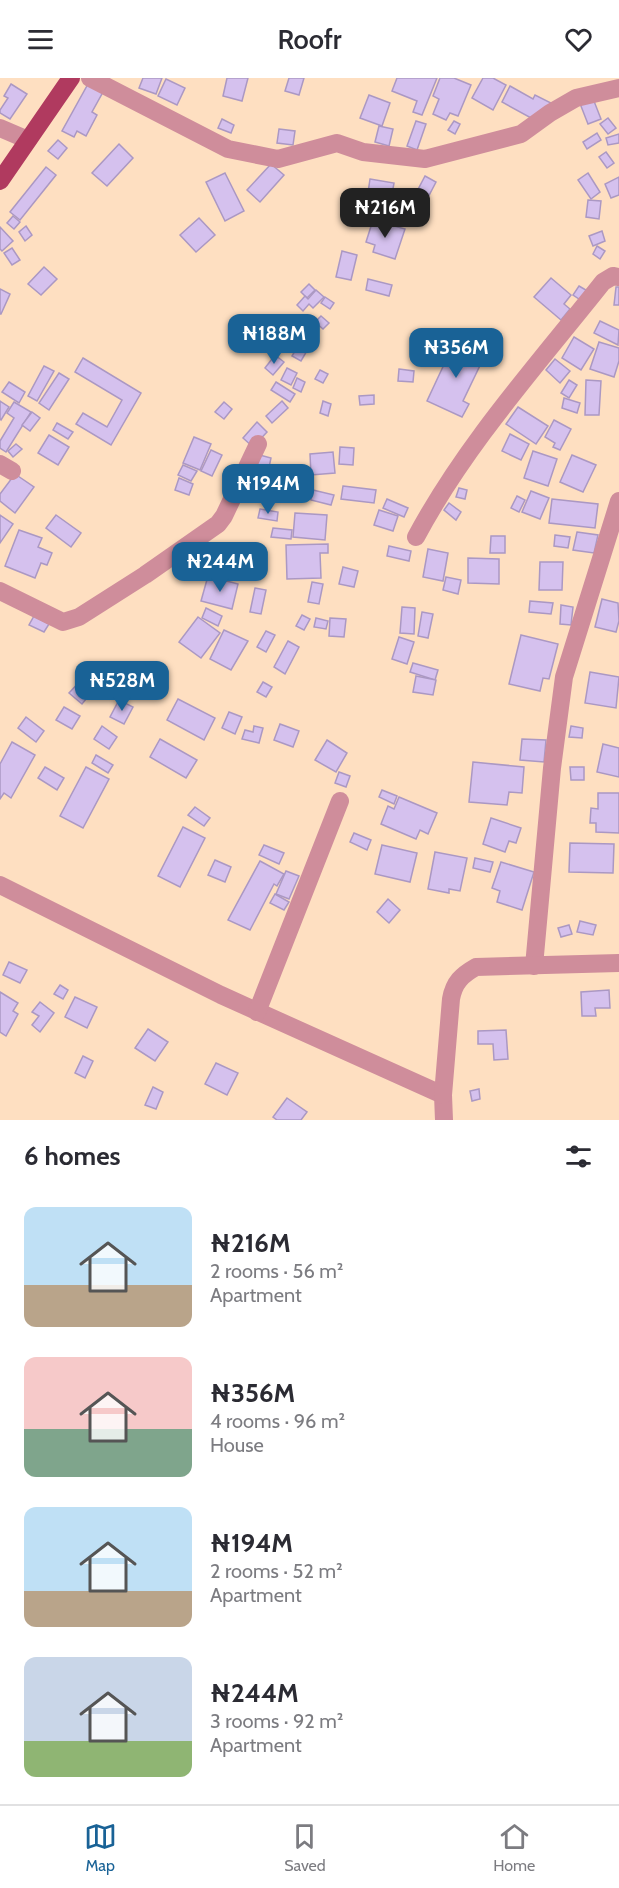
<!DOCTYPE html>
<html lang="en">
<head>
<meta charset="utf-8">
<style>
	:root { --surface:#fff; --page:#f7f7f7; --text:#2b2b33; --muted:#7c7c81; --line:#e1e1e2; --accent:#196296 }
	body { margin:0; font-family:Cabin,sans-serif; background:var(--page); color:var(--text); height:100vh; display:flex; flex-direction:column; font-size:22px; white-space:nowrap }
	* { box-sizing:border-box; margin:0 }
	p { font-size:20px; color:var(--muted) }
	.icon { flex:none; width:33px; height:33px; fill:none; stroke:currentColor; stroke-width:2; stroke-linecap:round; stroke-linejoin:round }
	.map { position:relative; height:1042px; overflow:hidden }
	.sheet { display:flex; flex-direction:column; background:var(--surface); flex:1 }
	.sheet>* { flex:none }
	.price { position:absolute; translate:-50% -51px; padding:0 14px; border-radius:12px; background:var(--accent); color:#fff; font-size:20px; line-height:39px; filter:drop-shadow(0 2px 3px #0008) }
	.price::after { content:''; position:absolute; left:50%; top:36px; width:18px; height:14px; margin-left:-9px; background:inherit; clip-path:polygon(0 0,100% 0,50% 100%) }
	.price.active { background:#222; color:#fff }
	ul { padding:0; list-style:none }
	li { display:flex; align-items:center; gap:18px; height:150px; padding:0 24px }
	li span { display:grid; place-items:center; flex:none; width:168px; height:120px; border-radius:12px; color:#555 }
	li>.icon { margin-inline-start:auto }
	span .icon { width:72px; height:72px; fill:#fffc; stroke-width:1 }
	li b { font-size:26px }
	h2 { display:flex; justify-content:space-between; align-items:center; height:72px; padding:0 24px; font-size:26px }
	header { display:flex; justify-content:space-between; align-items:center; height:78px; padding:0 24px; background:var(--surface); font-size:27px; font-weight:600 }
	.menu { display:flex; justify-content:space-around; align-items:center; height:84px; border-top:2px solid var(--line); background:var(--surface); font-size:16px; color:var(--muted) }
	.menu a { display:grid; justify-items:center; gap:3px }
	.menu .active { color:var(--accent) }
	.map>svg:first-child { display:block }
</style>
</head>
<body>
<header><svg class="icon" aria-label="menu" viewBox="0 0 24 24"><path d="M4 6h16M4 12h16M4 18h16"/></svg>Roofr<svg class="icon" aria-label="heart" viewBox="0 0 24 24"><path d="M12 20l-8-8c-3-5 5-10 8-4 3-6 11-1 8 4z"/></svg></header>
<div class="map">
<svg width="619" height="1042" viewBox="0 0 619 1042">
	<rect width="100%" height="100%" fill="#fedfc1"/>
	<g fill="#d5c1ee" stroke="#ab98c3" stroke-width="1.5">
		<path d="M143,0H162L156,16L139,10Z"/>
		<path d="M227,0H248L242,23L223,18Z"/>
		<path d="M289,0H304L299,17L285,13Z"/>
		<path d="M397,0H437L422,37L413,34L417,23L392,13Z"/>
		<path d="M440,0H454L471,7L458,38L450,35L446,42L433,36L439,21L433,18Z"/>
		<path d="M483,0H493L506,7L493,32L472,20Z"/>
		<path d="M166,1L185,10L177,27L158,18Z"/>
		<path d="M11,6L27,16L10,41L0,35V32L8,20L4,18Z"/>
		<path d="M88,6L103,14L92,34L97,37L86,58L77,53L74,59L62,53Z"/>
		<path d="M510,8L533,21L535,17L553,26L542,46L502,24Z"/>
		<path d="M369,17L390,25L382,48L360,40Z"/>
		<path d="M592,18L601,41L588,46L579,23Z"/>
		<path d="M608,40L616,50L608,56L600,46Z"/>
		<path d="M222,41L234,47L231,55L218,50Z"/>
		<path d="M416,43L426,46L417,72L407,68Z"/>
		<path d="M454,43L460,46L455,56L448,52Z"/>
		<path d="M379,48L393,51L389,68L375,64Z"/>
		<path d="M279,51L295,53L293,67L277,65Z"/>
		<path d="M597,55L601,62L587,71L583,64Z"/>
		<path d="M619,56V65L608,67L606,60Z"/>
		<path d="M58,62L67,70L58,81L48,73Z"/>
		<path d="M119,66L133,80L107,108L92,95Z"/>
		<path d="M606,74L614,85L607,90L599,79Z"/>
		<path d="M271,86L284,97L260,124L247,112Z"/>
		<path d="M46,89L56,97L20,142L10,134Z"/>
		<path d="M225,95L244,133L225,143L206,104Z"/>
		<path d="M588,95L600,114L591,121L578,102Z"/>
		<path d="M425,98L436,104L424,127L413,121Z"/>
		<path d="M619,99V117L611,120L605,106Z"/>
		<path d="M370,101L394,105L388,139L365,135Z"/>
		<path d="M588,122L601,123L599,141L586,139Z"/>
		<path d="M13,138L20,144L14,151L7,145Z"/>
		<path d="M199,140L215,157L196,174L180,157Z"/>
		<path d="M373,142L405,151L395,181L373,174L375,167L366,164Z"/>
		<path d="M26,148L32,157L25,163L19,154Z"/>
		<path d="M0,149L13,163L2,173L0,171Z"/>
		<path d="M602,153L605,163L593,168L589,158Z"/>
		<path d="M597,168L605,173L600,181L593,176Z"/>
		<path d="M12,170L20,182L12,187L4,175Z"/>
		<path d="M342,173L357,177L351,202L336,199Z"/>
		<path d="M44,189L57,201L41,217L28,206Z"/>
		<path d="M551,200L571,217L564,226L570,231L561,242L534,219Z"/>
		<path d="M368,201L392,207L389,218L366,212Z"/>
		<path d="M309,206L315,212L307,220L301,214Z"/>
		<path d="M579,208L591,215L585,225L573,217Z"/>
		<path d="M616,209H619V227H614Z"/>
		<path d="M0,211L10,216L1,236H0Z"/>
		<path d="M316,212L324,219L313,230L309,226L303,233L297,227L305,218L308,221Z"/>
		<path d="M325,219L334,225L330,231L321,225Z"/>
		<path d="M321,238L329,245L323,251L315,244Z"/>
		<path d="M600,243L619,252L618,267L594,255Z"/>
		<path d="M574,259L594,271L581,292L562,280Z"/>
		<path d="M455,263L485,277L463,323L469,326L462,339L427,323Z"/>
		<path d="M599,264L619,270V283L614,299L590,291Z"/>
		<path d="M299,266L308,271L301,283L292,278Z"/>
		<path d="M275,277L284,284L273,297L265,290Z"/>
		<path d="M83,280L141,315L111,367L76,346L83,335L107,349L122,322L75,294Z"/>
		<path d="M555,281L570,293L560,305L546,292Z"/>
		<path d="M44,288L54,293L37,323L28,318Z"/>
		<path d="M287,290L297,295L291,307L281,302Z"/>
		<path d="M399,291L414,293L413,304L398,303Z"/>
		<path d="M320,292L328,296L323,305L315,301Z"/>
		<path d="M59,295L69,301L49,332L39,325Z"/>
		<path d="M297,300L305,304L301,314L293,310Z"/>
		<path d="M569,302L577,307L569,320L561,315Z"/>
		<path d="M586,302L601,303L599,337H585Z"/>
		<path d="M9,304L25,314L19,325L2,314Z"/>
		<path d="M276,304L295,316L290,324L271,312Z"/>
		<path d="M374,317V326L360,327L359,318Z"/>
		<path d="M564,320L580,325L577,335L562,330Z"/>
		<path d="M0,323L9,329L1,342L0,341Z"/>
		<path d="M282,323L288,330L272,345L266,338Z"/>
		<path d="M323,323L331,326L328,338L320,335Z"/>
		<path d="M14,324L31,334L6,374L0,370V363L14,340L7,335Z"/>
		<path d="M224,324L232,331L224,341L215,334Z"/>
		<path d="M518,329L548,348L536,366L506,346Z"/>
		<path d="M32,334L40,340L30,353L22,347Z"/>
		<path d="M554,342L571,351L560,372L553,369L555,365L545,359Z"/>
		<path d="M257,344L267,354L253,369L243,360Z"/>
		<path d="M57,345L73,354L68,361L53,352Z"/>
		<path d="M510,356L529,366L521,382L502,373Z"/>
		<path d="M49,357L69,369L58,387L38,375Z"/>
		<path d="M194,359L211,366L200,392L183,385Z"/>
		<path d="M16,366L22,371L13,379L8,373Z"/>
		<path d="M340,369L354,370L353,387L339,386Z"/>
		<path d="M211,372L222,377L212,398L201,393Z"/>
		<path d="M533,373L557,381L548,408L524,400Z"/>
		<path d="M333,374L335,395L311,397L310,376Z"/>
		<path d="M256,376L271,380L266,403L251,399Z"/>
		<path d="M572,377L596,387L583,414L560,404Z"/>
		<path d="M183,387L197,393L191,403L178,397Z"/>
		<path d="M15,396L34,409L15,435L0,423V416Z"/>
		<path d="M179,400L193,406L189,417L175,412Z"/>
		<path d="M343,408L376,412L374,425L341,421Z"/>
		<path d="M459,410L467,412L465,421L456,419Z"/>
		<path d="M313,412L334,417L331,427L311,422Z"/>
		<path d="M531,413L549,420L540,441L522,434Z"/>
		<path d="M517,418L525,422L519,434L511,430Z"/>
		<path d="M387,421L408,430L404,439L383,430Z"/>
		<path d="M552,421L598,426L595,450L549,445Z"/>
		<path d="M449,425L461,434L456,442L444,432Z"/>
		<path d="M260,431L278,434L277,443L258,440Z"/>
		<path d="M379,432L398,438L393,453L374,447Z"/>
		<path d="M295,435L327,437L325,462L293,459Z"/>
		<path d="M0,437L13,446L0,465Z"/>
		<path d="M56,437L81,455L71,469L46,450Z"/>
		<path d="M273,450L292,452L291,461L271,459Z"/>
		<path d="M19,452L42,460L38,469L52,475L47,487L41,485L35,500L5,488Z"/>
		<path d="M577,454L598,457L594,475L573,472Z"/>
		<path d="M555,457L570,459L568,470L554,468Z"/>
		<path d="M491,458H505V475H490Z"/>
		<path d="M328,466V475H320L321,500L287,501L286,467Z"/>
		<path d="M389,468L411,473L409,483L387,478Z"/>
		<path d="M428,471L448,475L443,503L423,499Z"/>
		<path d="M468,480L499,481V506L468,505Z"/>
		<path d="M540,484H563L562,512H539Z"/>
		<path d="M343,489L358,493L354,509L339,506Z"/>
		<path d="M208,498L238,506L232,531L201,523Z"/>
		<path d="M446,499L461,502L458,516L443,512Z"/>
		<path d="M312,504L323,506L319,526L308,524Z"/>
		<path d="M255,510L266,512L261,536L250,534Z"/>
		<path d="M602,521L618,525L619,543L616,554L595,549Z"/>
		<path d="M530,523L553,525L551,536L529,534Z"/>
		<path d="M561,527L573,529L571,547L560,546Z"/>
		<path d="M402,529L415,530L414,556L400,555Z"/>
		<path d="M206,530L222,538L218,548L202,540Z"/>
		<path d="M422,534L433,536L428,560L418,558Z"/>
		<path d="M302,537L310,541L304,552L296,548Z"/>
		<path d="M34,538L49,546L44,554L29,547Z"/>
		<path d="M198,539L220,555L201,580L179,564Z"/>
		<path d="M316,540L328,543L326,551L314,549Z"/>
		<path d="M330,540L346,541L344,559L329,558Z"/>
		<path d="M224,552L248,563L231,592L210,581Z"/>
		<path d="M266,553L275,557L266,574L257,569Z"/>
		<path d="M521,557L558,566L549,601L543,600L540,613L509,606Z"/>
		<path d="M399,559L414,564L407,586L392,581Z"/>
		<path d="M288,563L299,569L285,596L274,589Z"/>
		<path d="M413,585L438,592L435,602L410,594Z"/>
		<path d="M135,590L150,601L138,617L122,606Z"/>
		<path d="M590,594L619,599L616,630L585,625Z"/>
		<path d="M416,598L436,602L433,617L413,614Z"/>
		<path d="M83,600L95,610L82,626L69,615Z"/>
		<path d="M263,604L272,609L266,619L257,614Z"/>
		<path d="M178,621L215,640L204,662L167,642Z"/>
		<path d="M119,622L133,629L124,646L110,639Z"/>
		<path d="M64,629L80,638L72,651L56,642Z"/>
		<path d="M229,634L242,639L235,656L222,650Z"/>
		<path d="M26,639L44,653L36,664L18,650Z"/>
		<path d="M280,646L299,653L293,669L274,662Z"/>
		<path d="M102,648L117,659L109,671L94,661Z"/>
		<path d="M254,648L263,650L259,665L242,661L245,652L253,654Z"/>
		<path d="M571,648L583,650L582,660L569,659Z"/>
		<path d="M160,661L197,682L186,700L150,679Z"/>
		<path d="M522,661L546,662L544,684L520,682Z"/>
		<path d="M327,662L347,675L336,694L315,682Z"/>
		<path d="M12,664L35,677L11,720L4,715L0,721V686Z"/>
		<path d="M603,666L619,670V699L597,694Z"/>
		<path d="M96,677L113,687L108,695L92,685Z"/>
		<path d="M473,684L524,689L522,715L509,714L507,727L469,724Z"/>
		<path d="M45,689L64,700L57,712L38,700Z"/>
		<path d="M86,689L109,701L83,750L60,738Z"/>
		<path d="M570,689H584V702H571Z"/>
		<path d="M339,694L350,698L346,709L335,705Z"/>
		<path d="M382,712L397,718L394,726L379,719Z"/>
		<path d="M598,715H619V755L596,754V745H590L591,730L598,731Z"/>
		<path d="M399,719L437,735L428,756L420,752L416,761L381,746L388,728L394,731Z"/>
		<path d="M195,729L210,740L204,748L188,737Z"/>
		<path d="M491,740L521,750L516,765L509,763L505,774L483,766Z"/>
		<path d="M183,749L205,760L180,809L158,798Z"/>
		<path d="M354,755L371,762L367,772L350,764Z"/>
		<path d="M570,765L614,766L613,795L569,794Z"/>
		<path d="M264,767L284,775L279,786L259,777Z"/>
		<path d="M382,767L417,775L410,804L375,796Z"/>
		<path d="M435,774L467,780L460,813L449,811V815L428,811Z"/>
		<path d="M475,780L493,784L490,794L473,790Z"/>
		<path d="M215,782L231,789L225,804L208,797Z"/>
		<path d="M260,783L284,796L277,808L274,806L250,852L228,842Z"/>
		<path d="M501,784L534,794L522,832L497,824L500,813L492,810Z"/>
		<path d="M286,793L299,798L289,821L276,816Z"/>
		<path d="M275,816L289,824L284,832L270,825Z"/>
		<path d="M388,821L400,832L389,845L377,834Z"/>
		<path d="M580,843L596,847L593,857L577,854Z"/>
		<path d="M569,847L572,856L561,859L558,850Z"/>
		<path d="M9,884L27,892L20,905L3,897Z"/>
		<path d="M60,907L68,912L63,921L54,916Z"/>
		<path d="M609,912L610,930H595L596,938H582L581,914Z"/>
		<path d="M0,914L18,925L13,933L18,936L6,958L0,954Z"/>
		<path d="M75,919L97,929L87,950L65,939Z"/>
		<path d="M40,924L54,935L40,954L32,947L39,938L32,934Z"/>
		<path d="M148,951L168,964L155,983L135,970Z"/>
		<path d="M506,952L508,981L494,982L493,966H478V953Z"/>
		<path d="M83,978L93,983L85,1000L75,995Z"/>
		<path d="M216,985L238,995L227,1017L205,1006Z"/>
		<path d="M153,1009L163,1014L156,1031L145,1027Z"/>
		<path d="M479,1011L480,1021L472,1023L470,1013Z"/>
		<path d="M287,1020L307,1034L301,1042H277L273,1039Z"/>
	</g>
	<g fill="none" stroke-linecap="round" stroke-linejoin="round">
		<g stroke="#cf8d9b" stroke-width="18">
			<path d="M90,0L228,71L278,81L337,65L363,74L425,81L521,56L550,35L576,20L619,10"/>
			<path d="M0,50L28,62"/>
			<path d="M0,386L12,393"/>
			<path d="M416,459C465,367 538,286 603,204L613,198L619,199"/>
			<path d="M0,513L63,544L79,539L145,497L218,446L224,438L258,366"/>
			<path d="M0,807L221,917L443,1017L444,1042"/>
			<path d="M534,888L552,690L564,599L619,423"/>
			<path d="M257,934L340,723"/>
			<path d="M443,1017L451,921C454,904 462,897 476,889L619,885"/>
		</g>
		<path stroke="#b03a5f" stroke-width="18" d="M0,103L71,0"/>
	</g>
</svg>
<b class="price active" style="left:385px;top:161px">₦216M</b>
<b class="price" style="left:274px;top:287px">₦188M</b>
<b class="price" style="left:456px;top:301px">₦356M</b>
<b class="price" style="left:268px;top:437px">₦194M</b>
<b class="price" style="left:220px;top:515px">₦244M</b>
<b class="price" style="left:122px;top:634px">₦528M</b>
</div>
<section class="sheet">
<h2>6 homes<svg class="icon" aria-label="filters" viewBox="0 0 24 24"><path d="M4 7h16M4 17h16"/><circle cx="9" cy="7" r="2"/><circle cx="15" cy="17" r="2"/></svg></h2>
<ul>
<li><span style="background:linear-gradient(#bfe0f5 65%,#b9a48a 0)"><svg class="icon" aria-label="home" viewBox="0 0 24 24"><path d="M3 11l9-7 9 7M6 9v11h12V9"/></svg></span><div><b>₦216M</b><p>2 rooms · 56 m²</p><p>Apartment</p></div></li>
<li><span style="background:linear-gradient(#f6c9c9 60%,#7fa58c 0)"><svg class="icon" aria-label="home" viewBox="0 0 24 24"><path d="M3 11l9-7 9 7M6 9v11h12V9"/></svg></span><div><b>₦356M</b><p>4 rooms · 96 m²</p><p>House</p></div></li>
<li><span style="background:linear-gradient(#bfe0f5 70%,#b9a48a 0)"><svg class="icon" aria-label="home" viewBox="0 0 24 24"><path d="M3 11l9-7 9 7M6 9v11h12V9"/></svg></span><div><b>₦194M</b><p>2 rooms · 52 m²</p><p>Apartment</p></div></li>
<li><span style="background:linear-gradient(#c9d6e8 70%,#8fb573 0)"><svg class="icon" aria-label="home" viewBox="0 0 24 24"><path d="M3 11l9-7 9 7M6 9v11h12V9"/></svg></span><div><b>₦244M</b><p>3 rooms · 92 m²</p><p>Apartment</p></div></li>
</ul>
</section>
<nav class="menu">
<a class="active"><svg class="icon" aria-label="map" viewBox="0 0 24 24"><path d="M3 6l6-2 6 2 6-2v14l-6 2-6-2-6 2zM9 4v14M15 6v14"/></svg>Map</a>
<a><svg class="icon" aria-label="saved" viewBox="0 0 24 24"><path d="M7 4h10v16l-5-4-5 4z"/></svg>Saved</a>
<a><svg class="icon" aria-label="home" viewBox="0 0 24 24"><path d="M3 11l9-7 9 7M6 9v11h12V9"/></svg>Home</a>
</nav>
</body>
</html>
